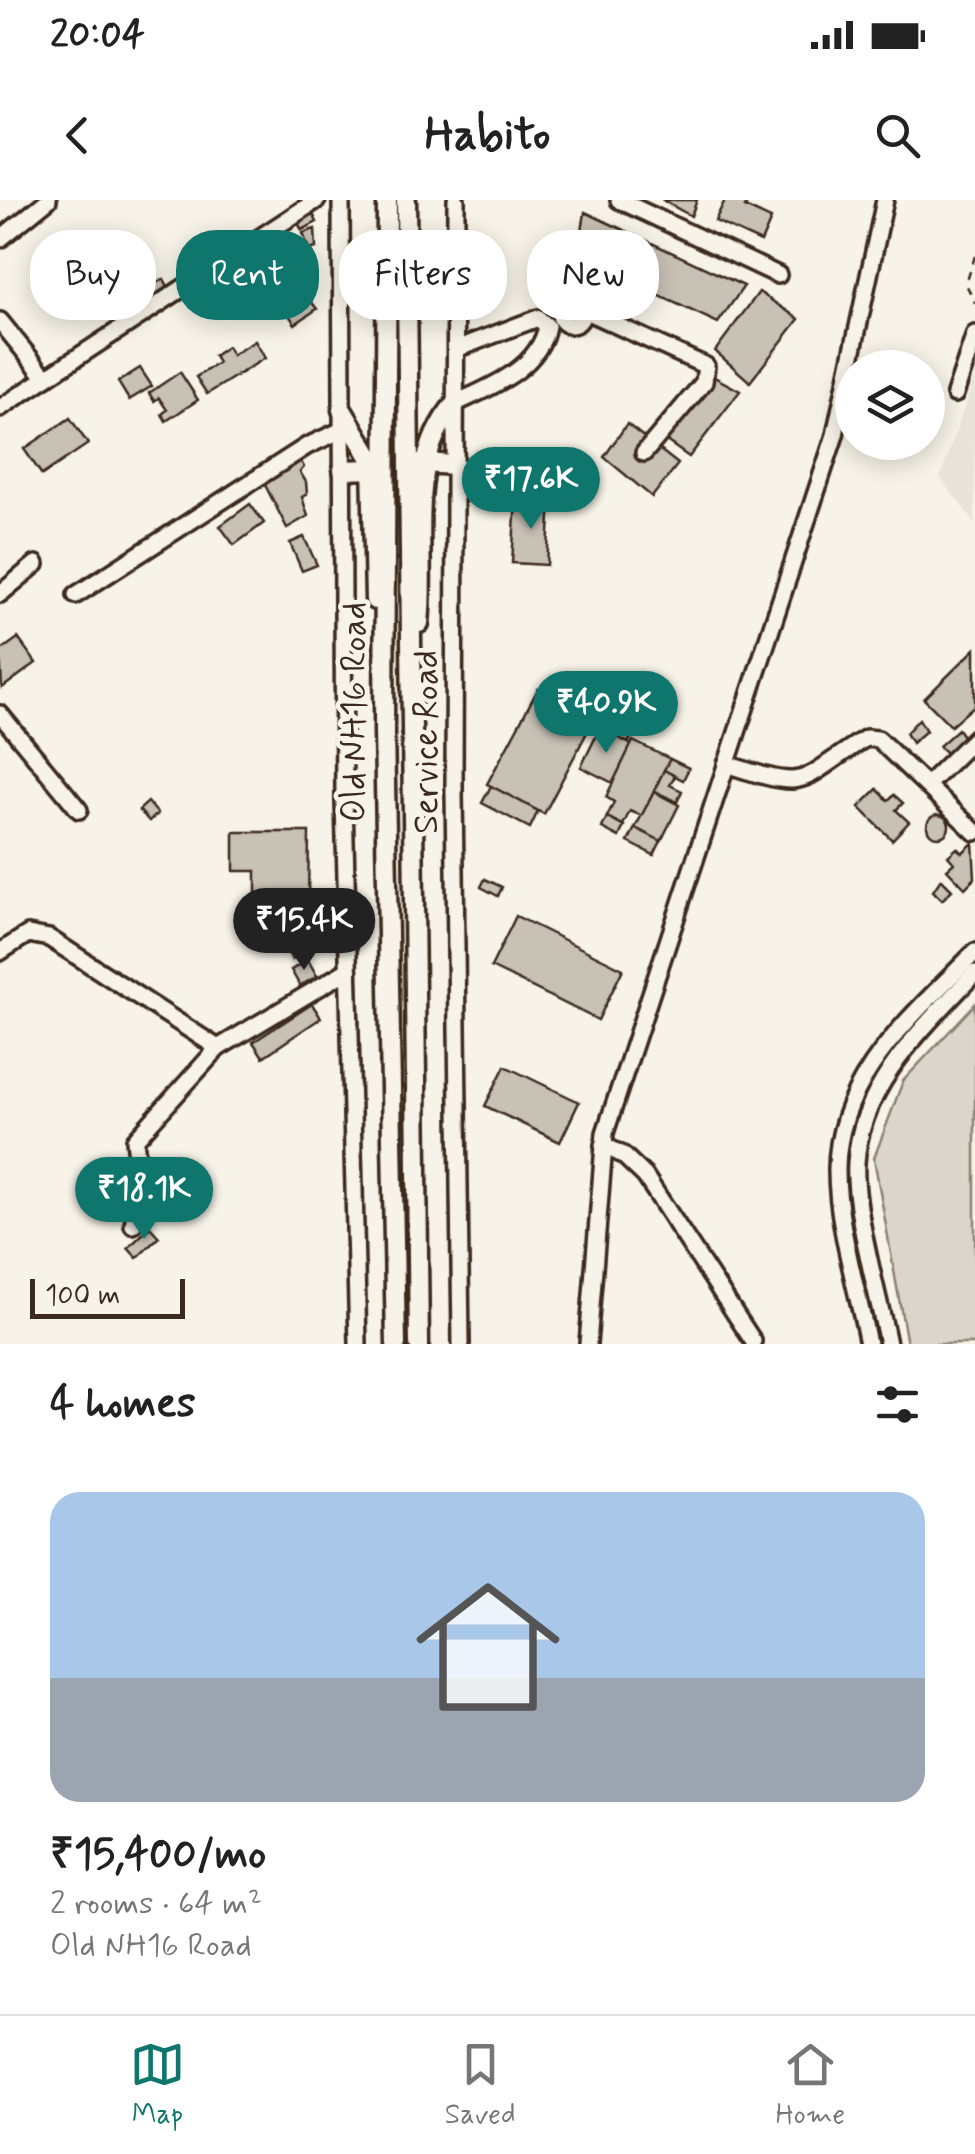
<!DOCTYPE html>
<html lang="en">
<head>
<meta charset="utf-8">
<style>
	:root { --surface:#fff; --page:#f6f6f6; --text:#222; --muted:#767676; --line:#e0e0e0; --accent:#0f766e }
	body { margin:0; font-family:Mynerve,sans-serif; background:var(--page); color:var(--text); height:100vh; display:flex; flex-direction:column; font-size:38px; white-space:nowrap }
	* { box-sizing:border-box; margin:0 }
	p { font-size:32px; color:var(--muted) }
	.icon { flex:none; width:55px; height:55px; fill:none; stroke:currentColor; stroke-width:2; stroke-linecap:round; stroke-linejoin:round }
	.map { position:relative; height:1144px; overflow:hidden }
	.panel { display:flex; flex-direction:column; background:var(--surface); flex:1 }
	.panel>* { flex:none }
	.guide { position:absolute; left:30px; top:30px; width:915px; height:90px; display:flex; gap:20px }
	.tools { position:absolute; left:835px; top:150px; display:grid; gap:20px }
	.tools a { display:grid; place-items:center; width:110px; height:110px; border-radius:50%; background:var(--surface); box-shadow:0 5px 25px #0003; font-size:50px }
	.scale { position:absolute; left:30px; bottom:25px; width:155px; box-sizing:border-box; padding-left:10px; border:5px solid #3b2a1e; border-top:0; font-size:28px; line-height:35px; white-space:nowrap; color:#3b2a1e; -webkit-text-stroke:8px #f7f3e8; paint-order:stroke }
	.price { position:absolute; translate:-50% -85px; padding:0 22px; border-radius:35px; background:var(--accent); color:#fff; font-size:32px; line-height:65px; filter:drop-shadow(0 2px 5px #0008) }
	.price::after { content:''; position:absolute; left:50%; top:60px; width:30px; height:22px; margin-left:-15px; background:inherit; clip-path:polygon(0 0,100% 0,50% 100%) }
	.price.current { background:#222; color:#fff }
	ul { padding:0; list-style:none }
	li { display:grid; align-content:center; gap:20px; height:530px; padding:0 50px }
	li span { display:grid; place-items:center; height:310px; border-radius:30px; color:#555 }
	li>.icon { margin-inline-start:auto }
	span .icon { width:180px; height:180px; fill:#fffc; stroke-width:1 }
	li b { font-size:42px }
	h2 { display:flex; justify-content:space-between; align-items:center; height:120px; padding:0 50px; font-size:42px }
	.pill { padding:0 35px; border-radius:40px; background:var(--surface); box-shadow:0 5px 25px #0003; font-size:35px; line-height:90px }
	.pill.current { background:var(--accent); color:#fff }
	.status { display:flex; justify-content:space-between; align-items:center; height:70px; padding:0 50px; background:var(--surface); direction:ltr }
	.status svg { height:28px; fill:currentColor }
	header { display:flex; justify-content:space-between; align-items:center; height:130px; padding:0 50px; background:var(--surface); font-size:45px; font-weight:700 }
	.tab-bar { display:flex; justify-content:space-around; align-items:center; height:140px; border-top:2px solid var(--line); background:var(--surface); font-size:28px; color:var(--muted) }
	.tab-bar a { display:grid; justify-items:center; gap:5px }
	.tab-bar .current { color:var(--accent) }
	.map>svg:first-child { display:block }
</style>
</head>
<body>
<div class="status"><b>20:04</b><svg viewBox="0 0 49 12"><path d="M0 12V9h3v3zM5 12V6h3v6zM10 12V3h3v9zM15 12V0h3v12zM26 1h20v11H26zM47 4h2v5h-2z"/></svg></div>
<header><svg class="icon" aria-label="back" viewBox="0 0 24 24"><path d="M15 5l-7 7 7 7"/></svg>Habito<svg class="icon" aria-label="search" viewBox="0 0 24 24"><circle cx="10" cy="10" r="6"/><path d="M15 15l6 6"/></svg></header>
<div class="map">
<svg width="975" height="1144" viewBox="0 0 975 1144">
	<rect width="100%" height="100%" fill="#f7f3e8"/>
	<filter id="ink" filterUnits="userSpaceOnUse"><feTurbulence type="fractalNoise" baseFrequency=".01" numOctaves="2"/><feDisplacementMap in="SourceGraphic" scale="20" xChannelSelector="R" yChannelSelector="G"/><feConvolveMatrix kernelMatrix="1 2 1 2 8 2 1 2 1" color-interpolation-filters="sRGB"/></filter>
	<g filter="url(#ink)">
		<path fill="#e9e4d9" d="M975,176V323L940,278Z"/>
		<path fill="#dbd6cb" stroke="#8b8074" stroke-width="2.5" d="M975,804V1144H907L874,958L903,881Z"/>
		<g fill="#c8c1b6" stroke="#3b2a1e" stroke-width="2.5">
			<path d="M662,0H697L691,16Z"/>
			<path d="M725,0H748L745,7L771,19L761,42L715,21Z"/>
			<path d="M311,10L317,22L302,30L296,20Z"/>
			<path d="M585,12L744,86L718,123L578,58Z"/>
			<path d="M315,29L316,48L309,50L303,33Z"/>
			<path d="M224,66L232,79L220,86L213,75Z"/>
			<path d="M164,79L171,92L157,99L150,86Z"/>
			<path d="M759,92L799,119L750,182L715,151Z"/>
			<path d="M310,100L317,109L295,124L289,115Z"/>
			<path d="M255,141L265,158L207,194L196,177L218,163L214,156L227,147L232,155Z"/>
			<path d="M140,168L152,186L129,200L118,182Z"/>
			<path d="M180,172L198,200L166,221L162,214L167,210L159,198L154,201L149,193Z"/>
			<path d="M707,173L740,191L689,257L655,233Z"/>
			<path d="M70,218L88,244L42,275L24,249Z"/>
			<path d="M627,224L678,264L652,297L604,257Z"/>
			<path d="M299,258L304,267L300,272L306,282L307,294L302,297L308,316L287,328L263,281Z"/>
			<path d="M516,299L551,301L547,365L512,363Z"/>
			<path d="M250,304L264,323L234,345L220,326Z"/>
			<path d="M304,337L317,365L302,371L290,343Z"/>
			<path d="M18,438L36,463L2,488L0,451Z"/>
			<path d="M975,449V505L951,526L924,499Z"/>
			<path d="M554,479L602,505L599,509L605,512L600,522L546,493Z"/>
			<path d="M538,489L594,519L544,614L487,584Z"/>
			<path d="M606,514L635,531L628,543L600,528Z"/>
			<path d="M919,519L926,531L912,543L906,533Z"/>
			<path d="M600,528L632,545L613,583L581,567Z"/>
			<path d="M958,529L965,539L949,556L939,546Z"/>
			<path d="M633,541L670,559L642,616L630,611L623,625L607,617L614,602L606,597Z"/>
			<path d="M670,559L689,568L683,580L664,570Z"/>
			<path d="M664,570L675,576L670,585L682,591L677,602L654,591Z"/>
			<path d="M491,586L538,611L530,628L482,603Z"/>
			<path d="M877,589L888,600L894,595L903,603L896,610L909,622L892,640L859,607Z"/>
			<path d="M654,592L679,605L661,641L635,628Z"/>
			<path d="M148,602L158,614L149,621L139,610Z"/>
			<circle cx="938" cy="626" r="11"/>
			<path d="M607,617L624,626L619,637L602,628Z"/>
			<path d="M635,628L661,641L654,655L628,642Z"/>
			<path d="M234,632H309L308,704H256V671H234Z"/>
			<path d="M973,643L975,678L965,688L947,669L954,663L948,656L957,648L962,653Z"/>
			<path d="M485,679L502,687L498,696L481,687Z"/>
			<path d="M941,679L952,690L942,700L933,691Z"/>
			<path d="M516,716L623,769L598,820L491,767Z"/>
			<path d="M298,740L305,752L292,760L285,747Z"/>
			<path d="M308,760L317,776L300,786L291,770Z"/>
			<path d="M312,804L321,818L263,857L253,842Z"/>
			<path d="M505,866L579,902L560,942L485,906Z"/>
			<path d="M150,1027L159,1037L137,1058L128,1048Z"/>
		</g>
		<g fill="none" stroke-linecap="round" stroke-linejoin="round">
			<g stroke="#3b2a1e" stroke-width="22">
				<g id="minor">
					<path d="M341,0L344,601L358,1144"/>
					<path d="M456,0L454,591L461,1144"/>
					<path d="M619,0L778,75"/>
					<path d="M0,39L48,0"/>
					<path d="M240,50L251,75L301,55"/>
					<circle cx="571" cy="114" r="11"/>
					<path d="M581,109L706,166L704,182L644,253"/>
					<path d="M0,121L46,178"/>
					<path d="M955,194L975,134"/>
					<path d="M456,203C490,187 539,169 547,126L538,118L456,149"/>
					<path d="M0,208L317,0"/>
					<path d="M0,394L36,364"/>
					<path d="M76,395L307,246L342,230"/>
					<path d="M0,514L79,610"/>
					<path d="M726,564C813,592 794,583 866,538L878,539L975,632"/>
					<path d="M927,585L975,538"/>
					<path d="M0,752L28,734L49,738L218,848L348,770"/>
					<path d="M603,945L623,955L645,976L753,1141"/>
					<path d="M133,1025L140,983L135,940L218,848"/>
					<path d="M588,1144L605,933L835,235L885,0"/>
					<path d="M868,1144C858,1091 837,1025 837,971C836,877 915,814 975,752"/>
					<path d="M888,1144C879,1097 853,1008 856,963C860,885 925,826 975,773"/>
				</g>
			</g>
			<g stroke="#3b2a1e" stroke-width="25">
				<g id="major">
					<path d="M387,0L384,531L396,1144"/>
					<path d="M406,0L419,1144"/>
					<path d="M342,210L372,260L375,400"/>
					<path d="M423,263L455,265"/>
					<path d="M343,270L372,269"/>
					<path d="M419,423C427,352 403,261 456,203"/>
				</g>
			</g>
			<path stroke="#3b2a1e" stroke-width="2.5" stroke-dasharray="8 8" stroke-linecap="butt" d="M975,56L966,84L975,103"/>
			<use href="#minor" stroke="#f7f3e8" stroke-width="15"/>
			<use href="#major" stroke="#f7f3e8" stroke-width="18"/>
		</g>
	</g>
	<g text-anchor="middle" stroke-width="9" stroke-linejoin="round" paint-order="stroke">
		<g font-size="35" fill="#3b2a1e" stroke="#f7f3e8">
			<text transform="translate(353 512) rotate(-90)" y="12">Old NH16 Road</text>
			<text transform="translate(425 542) rotate(-90)" y="12">Service Road</text>
		</g>
	</g>
</svg>
<div class="tools">
<a><svg class="icon" aria-label="layers" viewBox="0 0 24 24"><path d="M12 4l9 5-9 5-9-5zM3 14l9 5 9-5"/></svg></a>
</div>
<div class="scale">100 m</div>
<b class="price" style="left:531px;top:332px">₹17.6K</b>
<b class="price" style="left:606px;top:556px">₹40.9K</b>
<b class="price current" style="left:304px;top:773px">₹15.4K</b>
<b class="price" style="left:144px;top:1042px">₹18.1K</b>
<div class="guide">
<a class="pill">Buy</a>
<a class="pill current">Rent</a>
<a class="pill">Filters</a>
<a class="pill">New</a>
</div>
</div>
<section class="panel">
<h2>4 homes<svg class="icon" aria-label="filters" viewBox="0 0 24 24"><path d="M4 7h16M4 17h16"/><circle cx="9" cy="7" r="2"/><circle cx="15" cy="17" r="2"/></svg></h2>
<ul>
<li><span style="background:linear-gradient(#a9c7e8 60%,#9aa5b1 0)"><svg class="icon" aria-label="home" viewBox="0 0 24 24"><path d="M3 11l9-7 9 7M6 9v11h12V9"/></svg></span><div><b>₹15,400/mo</b><p>2 rooms · 64 m²</p><p>Old NH16 Road</p></div></li>
</ul>
</section>
<nav class="tab-bar">
<a class="current"><svg class="icon" aria-label="map" viewBox="0 0 24 24"><path d="M3 6l6-2 6 2 6-2v14l-6 2-6-2-6 2zM9 4v14M15 6v14"/></svg>Map</a>
<a><svg class="icon" aria-label="saved" viewBox="0 0 24 24"><path d="M7 4h10v16l-5-4-5 4z"/></svg>Saved</a>
<a><svg class="icon" aria-label="home" viewBox="0 0 24 24"><path d="M3 11l9-7 9 7M6 9v11h12V9"/></svg>Home</a>
</nav>
</body>
</html>
